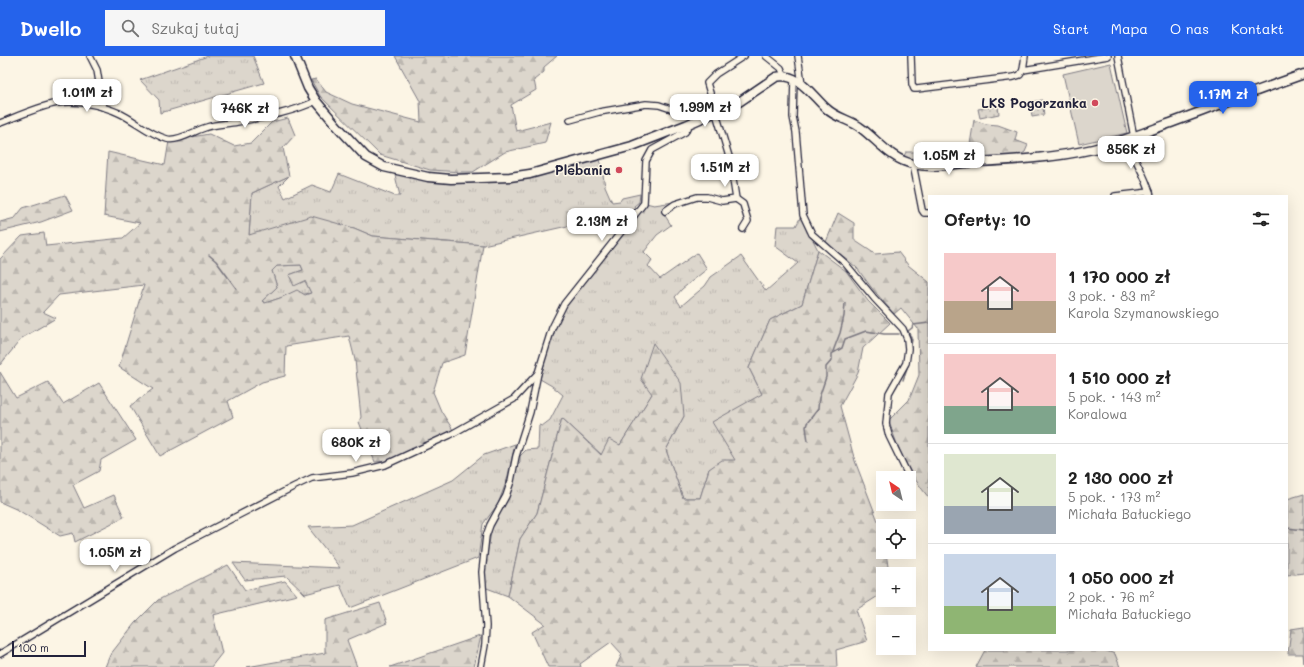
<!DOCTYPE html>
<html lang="pl">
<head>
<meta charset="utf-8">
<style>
	:root { --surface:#fff; --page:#f6f6f6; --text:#222; --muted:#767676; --line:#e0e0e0; --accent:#2563eb }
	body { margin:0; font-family:Mali,sans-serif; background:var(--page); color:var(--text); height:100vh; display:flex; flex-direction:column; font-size:15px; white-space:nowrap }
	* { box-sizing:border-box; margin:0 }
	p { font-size:13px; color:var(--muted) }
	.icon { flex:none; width:22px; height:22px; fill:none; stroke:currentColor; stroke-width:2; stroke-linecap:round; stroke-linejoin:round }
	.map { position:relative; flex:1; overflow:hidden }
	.panel { position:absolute; left:928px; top:139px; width:360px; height:456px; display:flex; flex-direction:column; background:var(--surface); border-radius:0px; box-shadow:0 4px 16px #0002 }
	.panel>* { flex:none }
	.needle { width:26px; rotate:325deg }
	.tools { position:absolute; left:876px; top:415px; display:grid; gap:8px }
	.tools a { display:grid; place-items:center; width:40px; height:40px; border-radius:0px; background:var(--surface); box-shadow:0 4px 16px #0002; font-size:20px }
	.scale { position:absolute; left:12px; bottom:10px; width:74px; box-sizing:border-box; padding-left:4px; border:2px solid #22223b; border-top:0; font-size:11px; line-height:14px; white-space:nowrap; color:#22223b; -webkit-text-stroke:3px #fcf5e5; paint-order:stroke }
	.price { position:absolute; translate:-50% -34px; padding:0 9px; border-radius:8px; background:#fff; color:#222; font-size:13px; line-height:26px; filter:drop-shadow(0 1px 2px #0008) }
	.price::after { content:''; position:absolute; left:50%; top:24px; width:12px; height:9px; margin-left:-6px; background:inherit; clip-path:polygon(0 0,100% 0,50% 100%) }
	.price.selected { background:var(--accent); color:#fff }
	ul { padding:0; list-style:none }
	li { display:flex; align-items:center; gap:12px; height:100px; padding:0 16px }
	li+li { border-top:1px solid var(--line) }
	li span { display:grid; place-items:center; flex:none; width:112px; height:80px; border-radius:0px; color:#555 }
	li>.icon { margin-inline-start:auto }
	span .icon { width:48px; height:48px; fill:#fffc; stroke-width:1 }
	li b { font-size:17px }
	h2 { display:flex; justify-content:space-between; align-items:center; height:48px; padding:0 16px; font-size:17px }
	header { display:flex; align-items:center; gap:24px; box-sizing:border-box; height:56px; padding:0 20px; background:var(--accent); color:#fff }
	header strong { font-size:19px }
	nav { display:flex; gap:22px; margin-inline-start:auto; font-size:14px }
	.search { width:280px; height:36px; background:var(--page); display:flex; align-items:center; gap:10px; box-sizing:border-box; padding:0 14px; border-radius:0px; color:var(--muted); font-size:15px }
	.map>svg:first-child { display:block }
</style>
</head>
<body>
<header>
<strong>Dwello</strong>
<div class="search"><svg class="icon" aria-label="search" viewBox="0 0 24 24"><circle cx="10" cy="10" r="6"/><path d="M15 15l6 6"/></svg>Szukaj tutaj</div>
<nav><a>Start</a><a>Mapa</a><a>O nas</a><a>Kontakt</a></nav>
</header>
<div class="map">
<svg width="1304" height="611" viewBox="0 0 1304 611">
	<defs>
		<pattern id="grass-tufts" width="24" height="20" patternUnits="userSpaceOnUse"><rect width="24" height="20" fill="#dcd6cc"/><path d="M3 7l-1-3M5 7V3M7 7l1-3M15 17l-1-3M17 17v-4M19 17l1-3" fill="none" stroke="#bcb7b0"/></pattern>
		<pattern id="forest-firs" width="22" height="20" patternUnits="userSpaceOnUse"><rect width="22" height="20" fill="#dcd6cc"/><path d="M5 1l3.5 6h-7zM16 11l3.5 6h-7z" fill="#bcb7b0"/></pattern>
		<pattern id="park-dots" width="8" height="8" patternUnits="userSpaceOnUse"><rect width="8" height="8" fill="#dcd6cc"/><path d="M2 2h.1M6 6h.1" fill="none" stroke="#bcb7b0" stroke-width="1.8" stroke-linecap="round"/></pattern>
	</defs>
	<rect width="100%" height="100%" fill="#fcf5e5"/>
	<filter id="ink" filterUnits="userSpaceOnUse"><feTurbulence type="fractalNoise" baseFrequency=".025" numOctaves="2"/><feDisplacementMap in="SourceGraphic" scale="8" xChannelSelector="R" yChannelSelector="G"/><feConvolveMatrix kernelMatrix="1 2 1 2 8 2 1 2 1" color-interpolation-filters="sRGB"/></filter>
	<g filter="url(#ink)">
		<g fill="url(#grass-tufts)" stroke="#7f7c84">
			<path d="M208,0H253L264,27L160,57L159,44L140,24Z"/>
			<path d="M600,103L605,130L612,146L620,145L622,142L640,138L639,146L634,150L636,153L634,155L483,189L373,180L354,172L249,179L252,137L289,120L279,130L285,142L312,129L331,136L339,118L395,140H400L394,115C412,119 437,126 455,127C504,129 553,113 600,103Z"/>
			<path d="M674,146L662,155L671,169L657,179L644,196L652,204L648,210L660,223L697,197L707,213L682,233L675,241L681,250L705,230L711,221L741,200L766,235L798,207L775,190L777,170H796L801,160L818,194L802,248L770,264L749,312L762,338L736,404L709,413L700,442H683L666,394L684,360L652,338L620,389L602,399L562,362L537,457L520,483L508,540L484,531L486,504L493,466L509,440L517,410L520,406V400L526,394L538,393L539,369L542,370L550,364L563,339L552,330L540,323L554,273L559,261L573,239L646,147L654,149Z"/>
			<path d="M301,209L303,214L289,219L305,224L311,237L280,242L265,247L262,245L277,231L272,215L277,210Z"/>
			<path d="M515,388L507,424L498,448L483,468L478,502L350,552L340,529L305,538L286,520L245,524L233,507L340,512L308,471L352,469L453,424L484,399Z"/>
		</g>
		<g fill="url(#forest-firs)" stroke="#7f7c84" fill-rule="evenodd">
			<path d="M395,0H557L544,11V16L534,24L536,34L511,49L516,75L551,66L545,87L505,96L473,116H461L430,114L380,99L320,40L311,24L316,23L326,36L352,48L421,66L420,45Z"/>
			<path d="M288,62L295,79L283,92L289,120L252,137L249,179L311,160L354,172L373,180L483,189L465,299L442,307L433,336L441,355L453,374L387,405L375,406L359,366L361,361L355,304L349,280L286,290L285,320L262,326L228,345L233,361L160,400L130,350L153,333L119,311L144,229L59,239L43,256L56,262L22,282L0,309V203L22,180L44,177L46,190L123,182L140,167L104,160L108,96L165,109L169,85L209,78L234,90L251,87L272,66ZM301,209L303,214L289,219L294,230L305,225L311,237L305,239L297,234L280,242L265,247L262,245L277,231L272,215L277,210Z"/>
			<path d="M974,64L986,68L998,69L1017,76L1015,84L1028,89L1025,96L1017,101L924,108L903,102L906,96H914L921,92L970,88Z"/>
			<path d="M65,139L73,154L41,166L0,176V166L15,162L23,152Z"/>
			<path d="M838,157L854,167V184L875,198L898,196L908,209L929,226V442C910,419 897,393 889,364L909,344L919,319L918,273L901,252L894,258L871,231L857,212L826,186Z"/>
			<path d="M818,194L846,215L868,245L890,267L863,292L858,317L840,350L855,405L883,478V496H886L889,518H883V537L856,554L867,585L836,594L837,611H616L622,598L611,586L580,608L581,611H548L532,576L545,568L508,540L520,483L537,457L562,362L601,399L609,383L620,389L652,338L641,323L653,287L681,327L684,360L666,394L683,442H700L709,413L722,404H735L712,366L762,338L749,312L770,264L802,248Z"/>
			<path d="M0,316L16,342L48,326L63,348L99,327L136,384L101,404L99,415L73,429L84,452L114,439L124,461L75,486L73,477L60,480L18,454L0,446Z"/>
			<path d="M1304,438V517L1287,519V443Z"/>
			<path d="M228,509L245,534L285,525L297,539L213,559L222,597L211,611H105L110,599L135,567L158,544Z"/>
			<path d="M380,547L387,567L347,584L357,611H247L325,597V564Z"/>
			<path d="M1304,571V607L1303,598H1288L1291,573Z"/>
			<path d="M481,580L474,611H390L480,580Z"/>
			<path d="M985,594H1104L1115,598L1120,611H976Z"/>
		</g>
		<g fill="url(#park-dots)" stroke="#7f7c84">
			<path d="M1042,44L1044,59L1032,61L1030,46Z"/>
			<path d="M998,50L999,58L980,62L978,53Z"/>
		</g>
		<path fill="#dcd6cc" stroke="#7f7c84" d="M1111,7L1127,77L1079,88L1063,18Z"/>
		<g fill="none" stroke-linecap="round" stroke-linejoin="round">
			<g stroke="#78757e" stroke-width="1.5">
				<path d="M209,199L216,205L236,232"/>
				<path d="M910,293L912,284L908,275L912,272L913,269L929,267"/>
				<path d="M833,297L842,292L845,283L866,275L884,278H899"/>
				<path d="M903,324L908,309"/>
				<path d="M808,385L806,371L807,367L818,353L819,342L826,321V311L832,304V298L840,277L844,260L845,247"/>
				<path d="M1287,472L1304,474"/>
			</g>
			<g stroke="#22223b" stroke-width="8">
				<g id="street">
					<path d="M90,0L97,14L103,51"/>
					<path d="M766,0L781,12L784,19"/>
					<path d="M798,0L802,28"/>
					<path d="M911,0L912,28L914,33H917L1014,21L1020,19L1023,14"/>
					<path d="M1025,0L1023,14L1108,0"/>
					<path d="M1118,0L1134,81"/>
					<path d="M794,23L793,61L796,76L803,159L812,178L845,207L874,242L903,273L907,283L908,293L906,307L889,337L886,368L889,380L907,417"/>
					<path d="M570,64L599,56L646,48L659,49L674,54L696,57L701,63"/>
					<path d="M0,67C18,60 38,51 57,47C77,44 101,49 119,57C136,65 149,78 167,83C178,86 196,74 207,71C217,68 227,68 237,66C264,61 291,57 316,45"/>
					<path d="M1126,83C1134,103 1146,120 1151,140"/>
					<path d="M913,108L922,154L924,157H929"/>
					<path d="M1115,140L1150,136"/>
					<path d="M736,143L743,148L748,165L743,173"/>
					<path d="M665,155L675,148L697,141H707L722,145L736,143L730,104L707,27L716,18L744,0"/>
					<path d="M0,598L175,492L295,430L312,422L352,417L385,409L450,379L514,343L538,317L552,272L564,248L644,147L646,105L652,94L685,76L688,72L686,69"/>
					<path d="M481,611L485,589L486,570L482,516L486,480L490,469L506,440L511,425L516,400L530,356L538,317"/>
				</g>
			</g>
			<g stroke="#22223b" stroke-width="11">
				<path id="secondary" d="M295,0L308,32L316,45L338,71L366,101L384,111L428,121L451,123L510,121L530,118L632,90L686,69L739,46L776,21C799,16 812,40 827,53C836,62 851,64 861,72C877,84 892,104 913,108C935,113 954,107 976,106C1015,104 1054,102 1093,93C1121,86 1149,75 1176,65C1219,49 1261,33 1304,18"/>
			</g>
			<use href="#street" stroke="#fcf5e5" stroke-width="5.5"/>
			<use href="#secondary" stroke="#fcf5e5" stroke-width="8"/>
		</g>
	</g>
	<g fill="#d1495b" stroke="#fcf5e5" stroke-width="1.5">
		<circle cx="1095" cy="47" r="4"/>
		<circle cx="619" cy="114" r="4"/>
	</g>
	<g text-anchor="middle" stroke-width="3" stroke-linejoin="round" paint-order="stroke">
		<g font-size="13" font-weight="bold" fill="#22223b" stroke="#fcf5e5" text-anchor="end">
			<text x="1087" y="52">LKS Pogorzanka</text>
			<text x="611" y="119">Plebania</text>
		</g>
	</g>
</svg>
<div class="tools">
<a><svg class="needle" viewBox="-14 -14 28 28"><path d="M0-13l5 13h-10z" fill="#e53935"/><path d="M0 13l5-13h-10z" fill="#767676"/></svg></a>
<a><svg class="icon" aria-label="locate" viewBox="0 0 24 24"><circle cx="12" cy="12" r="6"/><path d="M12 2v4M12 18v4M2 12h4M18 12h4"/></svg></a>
<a>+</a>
<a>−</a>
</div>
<div class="scale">100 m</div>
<b class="price" style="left:87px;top:57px">1.01M zł</b>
<b class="price selected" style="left:1223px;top:59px">1.17M zł</b>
<b class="price" style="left:705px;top:72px">1.99M zł</b>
<b class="price" style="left:245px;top:73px">746K zł</b>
<b class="price" style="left:1131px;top:114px">856K zł</b>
<b class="price" style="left:949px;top:120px">1.05M zł</b>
<b class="price" style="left:725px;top:132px">1.51M zł</b>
<b class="price" style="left:602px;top:186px">2.13M zł</b>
<b class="price" style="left:356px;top:407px">680K zł</b>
<b class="price" style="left:115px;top:517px">1.05M zł</b>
<section class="panel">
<h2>Oferty: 10<svg class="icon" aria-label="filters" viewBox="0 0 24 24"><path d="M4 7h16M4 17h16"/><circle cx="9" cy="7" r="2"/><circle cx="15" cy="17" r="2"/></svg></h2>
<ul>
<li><span style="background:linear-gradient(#f6c9c9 60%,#b9a48a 0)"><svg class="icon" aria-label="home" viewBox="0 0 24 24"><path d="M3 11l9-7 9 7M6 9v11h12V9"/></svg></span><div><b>1 170 000 zł</b><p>3 pok. · 83 m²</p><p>Karola Szymanowskiego</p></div></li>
<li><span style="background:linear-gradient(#f6c9c9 65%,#7fa58c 0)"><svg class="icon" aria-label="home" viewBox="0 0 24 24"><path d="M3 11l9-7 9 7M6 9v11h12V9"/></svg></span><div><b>1 510 000 zł</b><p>5 pok. · 143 m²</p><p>Koralowa</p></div></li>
<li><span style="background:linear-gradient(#dfe7d0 65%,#9aa5b1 0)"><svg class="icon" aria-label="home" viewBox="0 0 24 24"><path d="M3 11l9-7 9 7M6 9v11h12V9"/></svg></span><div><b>2 130 000 zł</b><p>5 pok. · 173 m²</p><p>Michała Bałuckiego</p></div></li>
<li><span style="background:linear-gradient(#c9d6e8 65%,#8fb573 0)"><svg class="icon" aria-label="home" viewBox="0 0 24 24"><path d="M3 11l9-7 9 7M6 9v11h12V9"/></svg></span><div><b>1 050 000 zł</b><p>2 pok. · 76 m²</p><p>Michała Bałuckiego</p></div></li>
</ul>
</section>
</div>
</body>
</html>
